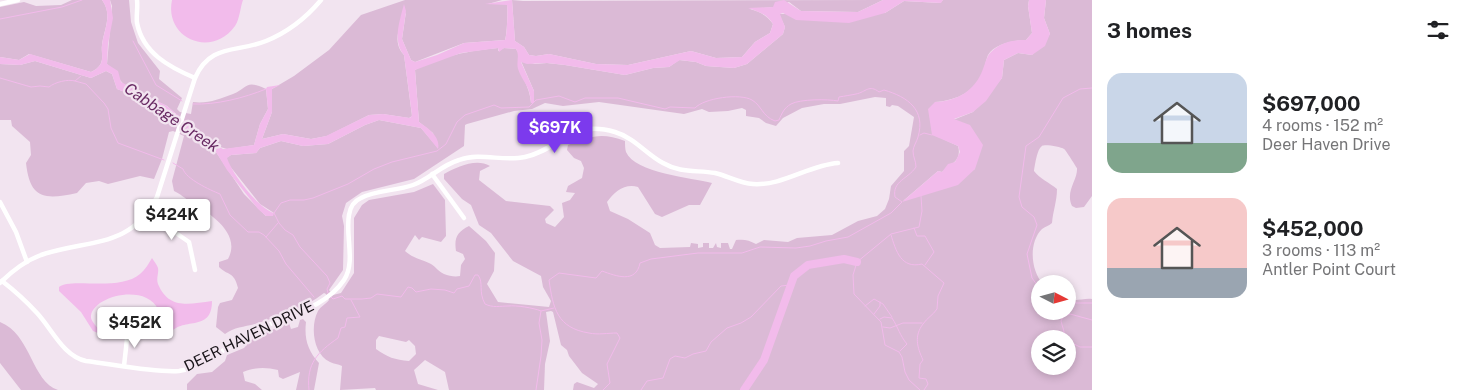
<!DOCTYPE html>
<html lang="en">
<head>
<meta charset="utf-8">
<style>
	:root { --surface:#fff; --page:#f6f6f6; --text:#202124; --muted:#757577; --accent:#7c3aed }
	body { margin:0; font-family:"Public Sans",sans-serif; background:var(--page); color:var(--text); height:100vh; display:flex; flex-direction:column; font-size:19px; white-space:nowrap }
	* { box-sizing:border-box; margin:0 }
	p { font-size:16px; color:var(--muted) }
	.icon { flex:none; width:28px; height:28px; fill:none; stroke:currentColor; stroke-width:2; stroke-linecap:round; stroke-linejoin:round }
	.map { position:relative; flex:1; overflow:hidden }
	.sheet { display:flex; flex-direction:column; background:var(--surface); width:375px }
	.sheet>* { flex:none }
	.needle { width:32px; rotate:96deg }
	.fabs { position:absolute; left:1031px; top:275px; display:grid; gap:10px }
	.fabs a { display:grid; place-items:center; width:45px; height:45px; border-radius:50%; background:var(--surface); box-shadow:0 2px 8px #0003; font-size:25px }
	.price { position:absolute; translate:-50% -42px; padding:0 11px; border-radius:5px; background:#fff; color:#222; font-size:16px; line-height:32px; filter:drop-shadow(0 1px 2px #0008) }
	.price::after { content:''; position:absolute; left:50%; top:30px; width:15px; height:11px; margin-left:-8px; background:inherit; clip-path:polygon(0 0,100% 0,50% 100%) }
	.price.selected { background:var(--accent); color:#fff }
	ul { padding:0; list-style:none }
	li { display:flex; align-items:center; gap:15px; height:125px; padding:0 15px }
	li span { display:grid; place-items:center; flex:none; width:140px; height:100px; border-radius:15px; color:#555 }
	li>.icon { margin-inline-start:auto }
	span .icon { width:60px; height:60px; fill:#fffc; stroke-width:1 }
	li b { font-size:21px }
	h2 { display:flex; justify-content:space-between; align-items:center; height:60px; padding:0 15px; font-size:21px }
	main { display:flex; flex:1; min-height:0 }
	.map>svg:first-child { display:block }
</style>
</head>
<body>
<main>
<div class="map">
<svg width="1092" height="390" viewBox="0 0 1092 390">
	<rect width="100%" height="100%" fill="#f2e4f0"/>
	<g fill="#dbbad6" fill-rule="evenodd">
		<path d="M72,0H102C113,15 104,29 102,45C101,52 104,59 100,65C98,68 95,70 91,72L29,54L19,60L0,57V7L24,2L36,6L61,5Z"/>
		<path d="M110,0H129L131,22L138,43L160,71L159,79L182,98L177,109L180,112L191,114L193,102C207,104 220,99 233,94C248,88 245,79 266,89L268,109L260,124L254,145L227,149L217,146L197,132L167,106L125,86L107,64L112,6Z"/>
		<path d="M405,0H502L488,4H507C508,10 507,36 505,40L464,43L415,62L411,60L402,39L406,12C399,26 392,42 404,55L412,116L409,118L383,114L369,115L327,136L311,139L283,134L262,139L272,112V89L294,76L329,50L361,15Z"/>
		<path d="M512,0L523,1L883,0L858,12L801,11L789,2L774,7L750,9C760,12 767,15 773,24L770,33L755,42L742,57L716,58L691,51L628,65L596,64L549,54L536,56L529,55L524,47L515,41Z"/>
		<path d="M943,0H1029L1028,6L1032,33L1026,40C1015,40 994,44 988,55C985,63 984,73 979,81C969,95 951,101 935,102L932,134L958,146C962,160 952,164 942,172L938,171L903,201L975,169L953,120L973,112L1002,78L1004,60L1018,53L1032,55L1050,34L1044,18L1046,0H1092V196L1084,207L1076,208L1072,206C1065,191 1078,180 1077,168C1076,167 1066,150 1064,149C1061,147 1045,144 1042,146C1037,149 1035,165 1034,171C1039,178 1050,183 1057,189C1057,201 1053,211 1052,223C1049,226 1046,226 1042,229C1028,243 1031,271 1043,284H1040V311H1068V299C1076,302 1083,298 1092,299V390H573L574,384L577,382L594,388L598,384L582,373L569,356L567,350L561,345L553,312L551,311L546,312L550,341L545,364L544,390H449L445,372L425,360L414,370L418,384L438,390H376L375,388L340,390L342,366C338,364 334,364 330,362C313,354 310,326 318,311C321,306 326,304 329,300L326,294L324,293C306,308 277,317 255,324C244,327 234,327 225,334L216,327L218,307L220,303L232,300L238,288C234,271 228,276 219,267V262L228,259C242,233 209,213 191,202C184,198 181,194 174,191L172,181L184,136L173,131L169,132L162,159L154,179L140,176L108,184L99,181L86,183L77,193C44,200 30,199 26,163L31,155L30,142L12,126L11,120H0V64L20,65L35,61L91,78L106,71L112,74L117,89L135,96L164,113L216,152L244,194L266,216L274,213L260,204L229,165L226,158L231,155L256,153L260,148L281,141L303,146L328,144L365,125L379,120L421,128L438,148L433,133L419,122L415,70C434,57 474,50 498,48V51L504,48L516,49L519,54C516,72 530,84 531,103H533L534,91L521,61L535,64L547,63L565,65L625,75L653,68L669,67L679,60L696,62L706,66L734,68L747,64L783,34L785,27L779,14L885,13L904,1L940,3ZM875,97L886,98V106L890,107L892,105L898,106L914,117L909,146L904,151V171L891,186L889,199L885,209L877,216L858,221L832,235L797,238L788,242L764,240L756,244C749,240 744,239 736,240L732,249H730L728,243H721V248L717,247L716,243L713,248H709V243H703V247L698,248V244L691,243L690,247L660,248L655,245L650,233L628,219L610,211L607,202C614,192 625,183 638,187L655,214L662,217L689,205H700L712,183C692,178 635,173 626,152C625,149 625,144 625,141C602,132 590,136 568,145L567,150L574,158L581,161L584,168L582,178L568,186L566,192L575,193L570,200L562,203L564,217L555,227L546,223L545,219L554,210L550,206L506,201L479,180L480,171L490,166C476,158 457,167 444,174V179L462,199L471,205L479,225L491,233L513,261L541,276L543,287L551,301L549,307L498,302L487,284L494,271L495,253L486,241L469,226C457,232 454,238 456,251L463,254L465,259L461,265L460,276C455,277 449,276 444,274C439,272 436,267 431,264C421,259 414,259 405,251L415,235L419,240L422,237L441,242L446,236L445,200L433,184L414,192L369,200L362,205L354,218V273L341,293L333,295L329,290L343,270L344,226L342,216L346,203L362,192L414,179L464,146L465,125L467,124L514,111L532,109L545,103L563,106L599,102L684,114L702,109L709,112L728,111L742,108L746,110V116L759,118L766,123L776,126L783,118L802,108L824,104H840ZM379,336L406,342L409,340L415,346L416,354L409,361C395,360 387,357 376,349V340ZM1040,339H1068V366H1040Z"/>
		<path d="M303,319L306,322C304,339 308,351 319,363L314,390H296L300,372L283,379L279,377L278,370C266,367 255,367 243,372L245,381L255,384L262,390H187V384L197,374L212,372L225,361L227,355L244,348L254,337L289,323L291,329L298,327L300,320Z"/>
		<path d="M0,322C31,334 32,382 58,390H21L0,363Z"/>
	</g>
	<g fill="#f2bbeb">
		<path d="M102,0H110L113,18L108,44L107,64L118,71L121,82L167,106L209,141L223,149L254,145L260,124L268,109L266,89L267,87L280,85L272,89V112L262,139L283,134L311,139L326,136L369,115L383,114L410,118L412,115L404,55C392,41 400,20 404,4L406,11L402,39L411,60L415,62L437,55L464,43L505,40C507,36 508,10 507,5L485,4L512,0L515,41L524,47L529,55L536,56L549,54L596,64L628,65L691,51L716,58L742,57L755,42L770,33L773,24C767,14 759,12 748,8L773,7L775,2L784,0L801,11L858,12L883,0H943L941,3L904,1L885,13L849,23L796,20L783,13L780,14L785,27L783,34L747,64L734,68L706,66L696,62L680,60L669,67L653,68L625,75L565,65L547,63L527,64L521,62L534,91V103H531C530,85 523,83 518,69C516,61 520,56 516,49L504,48L499,52L498,48L461,53L415,70L419,122C428,128 441,137 438,149L421,128L379,120L365,125L328,144L303,146L281,141L260,148L256,153L231,155L227,158C232,174 258,208 274,213L273,216H266L258,209L227,170L216,152L163,113L135,96L117,89L112,74L106,71L91,78L35,61L20,65L0,64V57L19,60L30,54L91,72C95,70 98,68 100,65C104,59 101,52 102,45C104,29 113,15 102,0Z"/>
		<path d="M172,0H243C240,8 240,18 235,26C211,59 164,38 172,0Z"/>
		<path d="M1029,0H1046L1044,18L1050,34L1045,46L1032,55L1018,53L1004,60L1002,78L986,101L973,112L954,119L970,125L983,145L975,169L958,185L902,202L938,171L942,172L948,164L955,162L960,152L958,146L932,135L928,109L935,102C957,101 975,91 983,69C985,64 987,55 991,52C1001,42 1013,40 1026,40L1032,33L1028,6Z"/>
		<path d="M152,258C154,261 157,265 158,268C159,273 156,278 158,284C169,310 189,304 212,301C212,334 181,315 169,335L161,336C158,328 162,317 158,309C145,282 89,297 91,318C92,322 97,327 100,331L98,333L93,331L81,312L59,291V287C70,277 119,292 140,274C145,270 149,263 152,258Z"/>
	</g>
	<g fill="none" stroke-linecap="round" stroke-linejoin="round">
		<g stroke="#f2bbeb" stroke-width="1">
			<path d="M0,19L62,7L82,0"/>
			<path d="M133,41L156,85L182,101"/>
			<path d="M0,78L31,87L40,86L49,87C55,82 68,79 75,81L81,76"/>
			<path d="M75,81L86,84L104,103L108,109L111,128L118,143L164,160"/>
			<path d="M193,104C216,105 244,98 266,89"/>
			<path d="M920,135L924,133L932,135"/>
			<path d="M173,163L183,169C186,179 210,190 220,194L230,215L248,232H259L264,235L279,251L286,264L314,297"/>
			<path d="M914,228L917,236H925L934,252L925,265"/>
			<path d="M891,235C896,251 901,269 922,264L944,283L938,296L937,309C933,315 927,318 923,324C914,336 917,347 923,360L920,364L919,378L926,379L928,384L924,390"/>
			<path d="M266,237L278,223"/>
			<path d="M1040,289L1032,278L1027,254L1037,225L1034,217L1022,207L1019,197L1026,146L1039,137L1063,98L1080,89L1092,88"/>
			<path d="M328,293L327,289L330,283L327,276L300,247L293,235L285,230L279,223L274,213L281,203L290,200H304L313,198L348,184L374,169L392,162L437,151L446,144L457,122L465,115L494,105L501,108L529,107L536,100L559,96L575,102L585,98H618L665,109L670,107L695,108C704,98 740,93 752,100C762,106 762,116 775,121L779,120C782,113 784,108 791,104C800,99 828,99 838,101L839,97C845,96 851,95 856,94C866,92 869,84 879,92L884,90C908,97 926,110 918,137C917,141 913,147 913,151C913,157 916,161 916,167C908,179 892,181 895,197L902,202L891,213L848,237L826,241L810,246L796,248L760,247L742,253H698L651,259L640,263C636,284 616,276 602,271L596,278L559,273L549,280C553,308 557,328 589,333C598,335 608,333 617,333L620,338L607,364L610,383L603,390"/>
			<path d="M330,296L333,299L342,296L345,299H362L371,298L377,294L401,297L408,287L412,288L416,292L431,289L445,290L454,293L457,289L469,286L475,275H478C484,283 478,291 485,304C493,308 500,306 508,306C516,305 534,308 541,311L539,323L542,340L541,356L536,390"/>
			<path d="M1068,303H1092"/>
			<path d="M865,306L874,299L883,304L892,317"/>
			<path d="M541,311L554,308"/>
			<path d="M874,314L880,306V302"/>
			<path d="M880,319L884,317L892,318C898,327 900,336 907,344L900,351"/>
			<path d="M883,327L890,328L903,323H922"/>
			<path d="M1066,339L1061,321L1063,317L1070,314L1092,320"/>
			<path d="M1068,341L1080,347H1092"/>
			<path d="M309,390C306,363 318,352 338,338L341,328L345,327L347,318L360,317L351,300"/>
			<path d="M641,390L647,381L663,378L670,359L675,356L685,358L693,354L706,351L711,342L727,328L741,323L751,317L781,286L790,285"/>
			<path d="M920,390L909,380L905,372L902,357L899,352L885,345L881,322L854,294L853,275L857,262L891,234L919,227L922,211L921,196"/>
		</g>
		<path stroke="#f2bbeb" stroke-width="8" d="M744,390L764,360L794,276L808,265L844,259L857,262"/>
		<g stroke="#fff" stroke-width="4.5">
			<path d="M137,0C138,8 136,16 137,23C143,53 169,67 195,78"/>
			<path d="M0,4L18,0"/>
			<path d="M432,174L464,218"/>
			<path d="M0,202L16,232L27,262"/>
			<path d="M147,213L189,242L195,270"/>
			<path d="M2,281C15,291 26,301 37,313C52,329 63,356 86,361C112,364 154,373 179,371C206,367 229,344 253,332C282,316 324,310 344,280C356,262 345,235 349,215C350,208 354,201 361,198C376,190 396,191 413,185C429,179 442,165 459,160C481,152 503,162 525,157C561,149 570,119 615,132C635,138 646,154 663,163C680,173 696,170 715,173C728,176 739,183 753,184C783,186 809,165 838,163"/>
			<path d="M0,283C12,271 25,261 41,255C88,239 131,249 157,197L195,78C210,43 237,53 266,41C288,32 306,18 321,0"/>
			<path d="M124,366L128,330"/>
		</g>
	</g>
	<g text-anchor="middle" stroke-width="4.5" stroke-linejoin="round" paint-order="stroke">
		<g font-size="15" fill="#181318" stroke="#f2e4f0">
			<text transform="translate(249 336) rotate(-26)" y="5">DEER HAVEN DRIVE</text>
		</g>
		<g font-size="16" font-style="italic" fill="#692b64" stroke="#f2e4f0">
			<text transform="translate(172 117) rotate(34)" y="6">Cabbage Creek</text>
		</g>
	</g>
</svg>
<div class="fabs">
<a><svg class="needle" viewBox="-14 -14 28 28"><path d="M0-13l5 13h-10z" fill="#e53935"/><path d="M0 13l5-13h-10z" fill="#757577"/></svg></a>
<a><svg class="icon" aria-label="layers" viewBox="0 0 24 24"><path d="M12 4l9 5-9 5-9-5zM3 14l9 5 9-5"/></svg></a>
</div>
<b class="price selected" style="left:555px;top:154px">$697K</b>
<b class="price" style="left:172px;top:241px">$424K</b>
<b class="price" style="left:135px;top:349px">$452K</b>
</div>
<section class="sheet">
<h2>3 homes<svg class="icon" aria-label="filters" viewBox="0 0 24 24"><path d="M4 7h16M4 17h16"/><circle cx="9" cy="7" r="2"/><circle cx="15" cy="17" r="2"/></svg></h2>
<ul>
<li><span style="background:linear-gradient(#c9d6e8 70%,#7fa58c 0)"><svg class="icon" aria-label="home" viewBox="0 0 24 24"><path d="M3 11l9-7 9 7M6 9v11h12V9"/></svg></span><div><b>$697,000</b><p>4 rooms · 152 m²</p><p>Deer Haven Drive</p></div></li>
<li><span style="background:linear-gradient(#f6c9c9 70%,#9aa5b1 0)"><svg class="icon" aria-label="home" viewBox="0 0 24 24"><path d="M3 11l9-7 9 7M6 9v11h12V9"/></svg></span><div><b>$452,000</b><p>3 rooms · 113 m²</p><p>Antler Point Court</p></div></li>
</ul>
</section>
</main>
</body>
</html>
